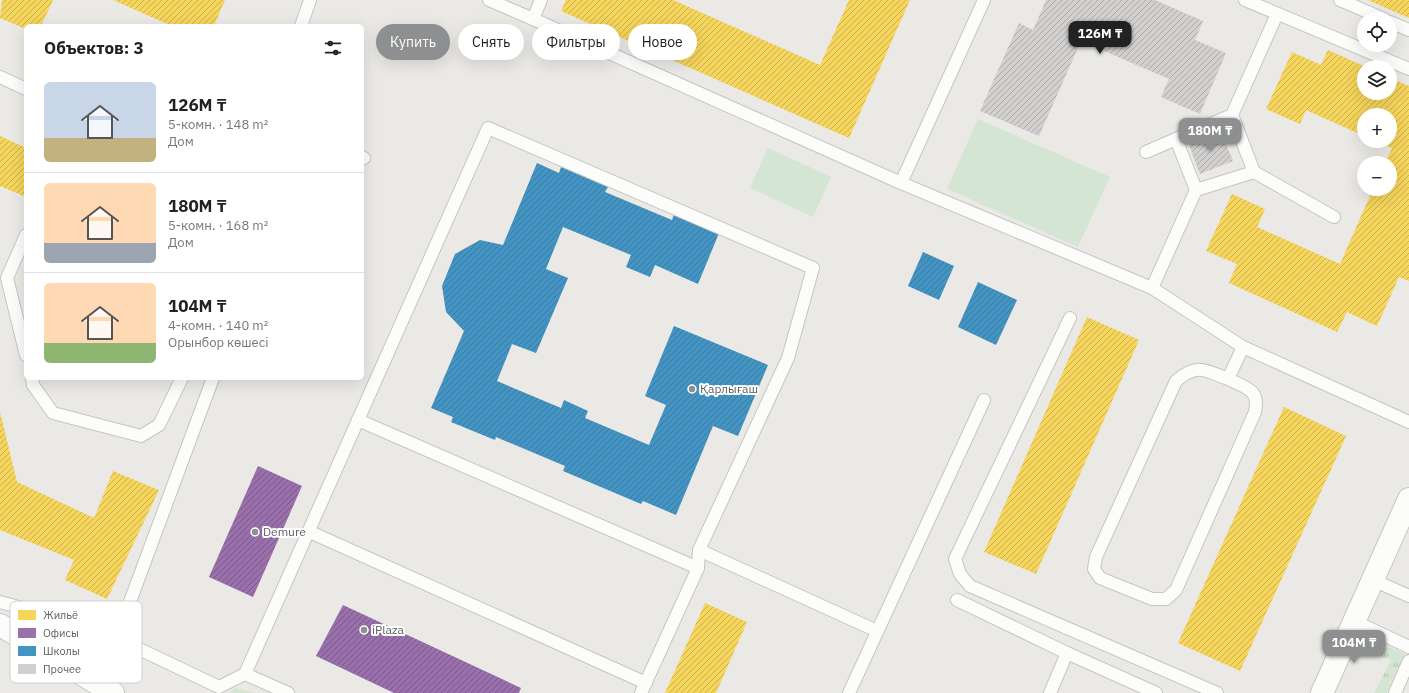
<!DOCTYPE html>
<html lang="ru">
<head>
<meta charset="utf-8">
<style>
	:root { --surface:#fff; --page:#f2f2f2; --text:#222; --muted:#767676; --line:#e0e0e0; --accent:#8e8f90 }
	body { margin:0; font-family:"IBM Plex Sans",sans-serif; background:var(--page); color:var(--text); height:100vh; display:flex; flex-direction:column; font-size:15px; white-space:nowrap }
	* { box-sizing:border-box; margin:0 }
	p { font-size:13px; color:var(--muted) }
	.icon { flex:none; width:22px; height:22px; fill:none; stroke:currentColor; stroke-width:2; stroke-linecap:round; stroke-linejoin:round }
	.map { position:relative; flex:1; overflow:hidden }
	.sheet { position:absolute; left:24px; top:24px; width:340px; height:356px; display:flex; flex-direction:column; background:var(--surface); border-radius:6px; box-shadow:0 4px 16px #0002 }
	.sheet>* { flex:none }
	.top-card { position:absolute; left:376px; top:24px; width:380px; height:36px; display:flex; gap:8px }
	.buttons { position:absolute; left:1357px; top:12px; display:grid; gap:8px }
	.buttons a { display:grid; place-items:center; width:40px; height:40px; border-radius:50%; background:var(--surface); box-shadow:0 4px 16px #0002; font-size:20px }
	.price { position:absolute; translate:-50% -34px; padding:0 9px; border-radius:8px; background:var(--accent); color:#fff; font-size:13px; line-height:26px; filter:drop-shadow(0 1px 2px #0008) }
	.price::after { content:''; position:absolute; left:50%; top:24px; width:12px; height:9px; margin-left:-6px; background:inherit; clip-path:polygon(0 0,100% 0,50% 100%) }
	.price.current { background:#222; color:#fff }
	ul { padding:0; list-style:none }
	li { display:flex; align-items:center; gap:12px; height:100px; padding:0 20px }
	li+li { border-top:1px solid var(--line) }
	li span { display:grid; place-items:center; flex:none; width:112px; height:80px; border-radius:6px; color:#555 }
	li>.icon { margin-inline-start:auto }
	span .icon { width:48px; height:48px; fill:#fffc; stroke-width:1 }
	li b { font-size:17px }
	h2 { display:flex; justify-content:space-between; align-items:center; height:48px; padding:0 20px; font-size:17px }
	.tag { padding:0 14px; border-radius:18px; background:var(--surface); box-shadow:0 4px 16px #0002; font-size:14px; line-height:36px }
	.tag.current { background:var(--accent); color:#fff }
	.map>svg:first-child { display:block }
</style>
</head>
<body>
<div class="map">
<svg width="1409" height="693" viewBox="0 0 1409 693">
	<defs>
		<pattern id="grass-tufts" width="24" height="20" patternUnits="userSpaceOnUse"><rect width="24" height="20" fill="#d5e5d3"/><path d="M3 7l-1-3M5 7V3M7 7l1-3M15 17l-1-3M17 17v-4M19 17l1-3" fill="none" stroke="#b0bdaf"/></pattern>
		<pattern id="homes-hatch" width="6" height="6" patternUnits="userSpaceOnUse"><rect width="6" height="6" fill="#f6d55c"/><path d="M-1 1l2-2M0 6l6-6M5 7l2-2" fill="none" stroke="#cab04f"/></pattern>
		<pattern id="offices-hatch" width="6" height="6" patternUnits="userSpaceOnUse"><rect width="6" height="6" fill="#9970ab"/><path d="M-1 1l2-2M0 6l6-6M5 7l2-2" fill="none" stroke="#7a5b88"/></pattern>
		<pattern id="schools-hatch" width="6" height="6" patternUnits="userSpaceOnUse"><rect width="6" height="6" fill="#4393c3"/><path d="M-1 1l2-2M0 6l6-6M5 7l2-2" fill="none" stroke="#3b7ba2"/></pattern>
		<pattern id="building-hatch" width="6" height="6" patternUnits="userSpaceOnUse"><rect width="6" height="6" fill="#d1d0ce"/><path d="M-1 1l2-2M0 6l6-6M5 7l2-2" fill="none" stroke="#adacab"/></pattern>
	</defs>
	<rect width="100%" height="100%" fill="#eae9e6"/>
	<g fill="url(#grass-tufts)">
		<path d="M1391,647L1405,654L1387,693H1374L1391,660L1378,657L1380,650Z"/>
		<path d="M235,688L255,693H230Z"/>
	</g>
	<g fill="#d5e5d3">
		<path d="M978,119L1110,177L1078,247L947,189Z"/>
		<path d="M768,148L831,177L813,217L750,188Z"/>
	</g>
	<g fill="url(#homes-hatch)">
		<path d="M2,0H53L41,26H26V29L0,18Z"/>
		<path d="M113,0H225L214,26H172Z"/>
		<path d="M566,0H673L820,65L849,0H910L849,138L561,11Z"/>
		<path d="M1368,0H1409V18Z"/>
		<path d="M1328,50L1364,66V93H1390V78L1409,86V281L1399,277L1377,326L1347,312L1337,332L1229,283L1237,264L1206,251L1232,194L1265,209L1257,227L1340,264L1373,189H1390V163H1385L1392,148L1376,141H1390V115H1364V136L1306,110L1300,124L1266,109L1292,52L1321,65Z"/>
		<path d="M0,136L26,148V197L0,186Z"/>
		<path d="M1087,317L1139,340L1036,574L984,552Z"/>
		<path d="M1284,407L1346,436L1240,671L1178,643Z"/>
		<path d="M0,412L17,482L94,518L113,471L159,490L107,599L65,580L74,560L0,530Z"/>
		<path d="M705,603L747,622L716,693H665Z"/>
	</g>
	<g fill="url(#offices-hatch)">
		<path d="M258,466L302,486L253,597L209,577Z"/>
		<path d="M343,605L521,688L519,693H394L316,656Z"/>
	</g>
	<g fill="url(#schools-hatch)">
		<path d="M537,163L559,173L561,167L608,187L605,192L672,220L674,214L719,233L698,284L655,265L650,277L626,267L631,255L563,227L546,269L568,278L536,353L512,344L497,381L561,408L564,400L588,411L585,418L649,445L666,405L645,396L674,326L768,365L738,436L713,426L676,515L643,501L641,504L563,471L565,466L496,437L495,440L451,422L453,417L431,408L464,331L446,312L442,286L455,254L480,240L503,245Z"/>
		<path d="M923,252L954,266L939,300L908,286Z"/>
		<path d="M978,282L1017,300L996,345L958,327Z"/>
	</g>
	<g fill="url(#building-hatch)">
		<path d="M1046,0H1155L1203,21L1195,40L1226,53L1200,114L1161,97L1169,79L1081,41L1039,136L980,111L1019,23L1033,30Z"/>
		<path d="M1220,130L1233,161L1200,174L1188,143Z"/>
	</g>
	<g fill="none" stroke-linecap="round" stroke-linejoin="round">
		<g stroke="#c5c5c5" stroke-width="14">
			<g id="service">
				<path d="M489,0L533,19"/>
				<path d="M541,0L533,19L901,183"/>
				<path d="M984,0L901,183L1152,288L1243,347L1409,422"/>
				<path d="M1245,0L1409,69"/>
				<path d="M1340,0L1384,19"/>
				<path d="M1390,22L1409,30"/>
				<path d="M301,26L310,0"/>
				<path d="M0,77L26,89"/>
				<path d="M1232,115L1176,139L1196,190L1254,172L1232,115L1277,14"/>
				<path d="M1146,152L1176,139"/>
				<path d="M362,157L364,158"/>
				<path d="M1254,172L1334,217"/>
				<path d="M26,235L7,278L26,355"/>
				<path d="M1152,288L1196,190"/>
				<path d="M1070,318L955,559L960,574L970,586L1217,693"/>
				<path d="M32,378L33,385L53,413L141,436L159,425L182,378"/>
				<path d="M1228,379C1205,370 1197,363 1176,381L1096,557L1094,569L1100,578L1152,599H1166L1176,590L1255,412C1260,389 1246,388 1228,379L1243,347"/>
				<path d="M358,420L698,568"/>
				<path d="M310,532L646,683"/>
				<path d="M699,550L877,631"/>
				<path d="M1373,580L1409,596"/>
				<path d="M957,600L1067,653L1156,693"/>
				<path d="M0,602L118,634L137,648L219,687L245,674L288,693"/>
				<path d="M1354,621L1409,647"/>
				<path d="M118,634L213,378"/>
				<path d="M245,674L488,128L813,268L788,358L699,550L698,568L641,693"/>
				<path d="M849,693L984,400"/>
				<path d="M1050,693L1067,653"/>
				<path d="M1395,693L1409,661"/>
			</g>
		</g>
		<g stroke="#c5c5c5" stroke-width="24">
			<path id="tertiary" d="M1322,693L1409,499"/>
		</g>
		<g stroke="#c7c7c7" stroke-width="24">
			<path id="secondary" d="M0,625L113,693"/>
		</g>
		<use href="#service" stroke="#fcfcfb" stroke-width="12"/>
		<use href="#tertiary" stroke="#fcfcfb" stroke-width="22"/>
		<use href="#secondary" stroke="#fcfcfb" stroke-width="22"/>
	</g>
	<g fill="#8e8f90" stroke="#fff" stroke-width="1.5">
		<circle cx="692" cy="389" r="4"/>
		<circle cx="255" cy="532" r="4"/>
		<circle cx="364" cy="630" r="4"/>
	</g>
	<g text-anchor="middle" stroke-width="4" stroke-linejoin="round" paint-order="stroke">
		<g font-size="12" fill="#5c5e62" stroke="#fff" text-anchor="start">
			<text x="700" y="393">Қарлығаш</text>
			<text x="263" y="536">Demure</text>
			<text x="372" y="634">iPlaza</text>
		</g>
	</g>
	<rect x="10" y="601" width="132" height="82" rx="6" fill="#fff" stroke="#cecfd0" stroke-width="1"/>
	<rect x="18" y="610" width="18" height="10" fill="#f6d55c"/>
	<rect x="18" y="628" width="18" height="10" fill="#9970ab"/>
	<rect x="18" y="646" width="18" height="10" fill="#4393c3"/>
	<rect x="18" y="664" width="18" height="10" fill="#d1d0ce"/>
	<g font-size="11" fill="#5c5e62">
		<text x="43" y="619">Жильё</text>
		<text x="43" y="637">Офисы</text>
		<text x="43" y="655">Школы</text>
		<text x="43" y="673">Прочее</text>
	</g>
</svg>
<div class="buttons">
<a><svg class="icon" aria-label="locate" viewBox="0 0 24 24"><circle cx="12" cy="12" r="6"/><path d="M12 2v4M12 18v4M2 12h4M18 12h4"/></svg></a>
<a><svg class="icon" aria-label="layers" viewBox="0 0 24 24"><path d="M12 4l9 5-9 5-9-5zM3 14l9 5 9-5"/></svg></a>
<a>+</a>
<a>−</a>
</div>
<b class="price current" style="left:1100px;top:55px">126M ₸</b>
<b class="price" style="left:1210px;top:152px">180M ₸</b>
<b class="price" style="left:1354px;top:664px">104M ₸</b>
<div class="top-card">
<a class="tag current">Купить</a>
<a class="tag">Снять</a>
<a class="tag">Фильтры</a>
<a class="tag">Новое</a>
</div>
<section class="sheet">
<h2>Объектов: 3<svg class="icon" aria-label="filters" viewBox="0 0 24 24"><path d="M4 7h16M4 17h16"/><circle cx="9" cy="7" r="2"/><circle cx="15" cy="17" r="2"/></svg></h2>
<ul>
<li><span style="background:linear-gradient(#c9d6e8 70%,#c2b280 0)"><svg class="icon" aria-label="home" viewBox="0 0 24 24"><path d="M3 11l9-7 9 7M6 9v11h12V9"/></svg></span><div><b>126M ₸</b><p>5-комн. · 148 m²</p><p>Дом</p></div></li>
<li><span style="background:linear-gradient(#ffd9b3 75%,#9aa5b1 0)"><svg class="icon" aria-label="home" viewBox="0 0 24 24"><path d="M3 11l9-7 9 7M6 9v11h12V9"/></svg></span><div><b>180M ₸</b><p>5-комн. · 168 m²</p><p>Дом</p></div></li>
<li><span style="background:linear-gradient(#ffd9b3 75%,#8fb573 0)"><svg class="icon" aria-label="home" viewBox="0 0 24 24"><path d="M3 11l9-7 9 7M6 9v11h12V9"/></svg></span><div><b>104M ₸</b><p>4-комн. · 140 m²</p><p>Орынбор көшесі</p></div></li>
</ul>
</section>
</div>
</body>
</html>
